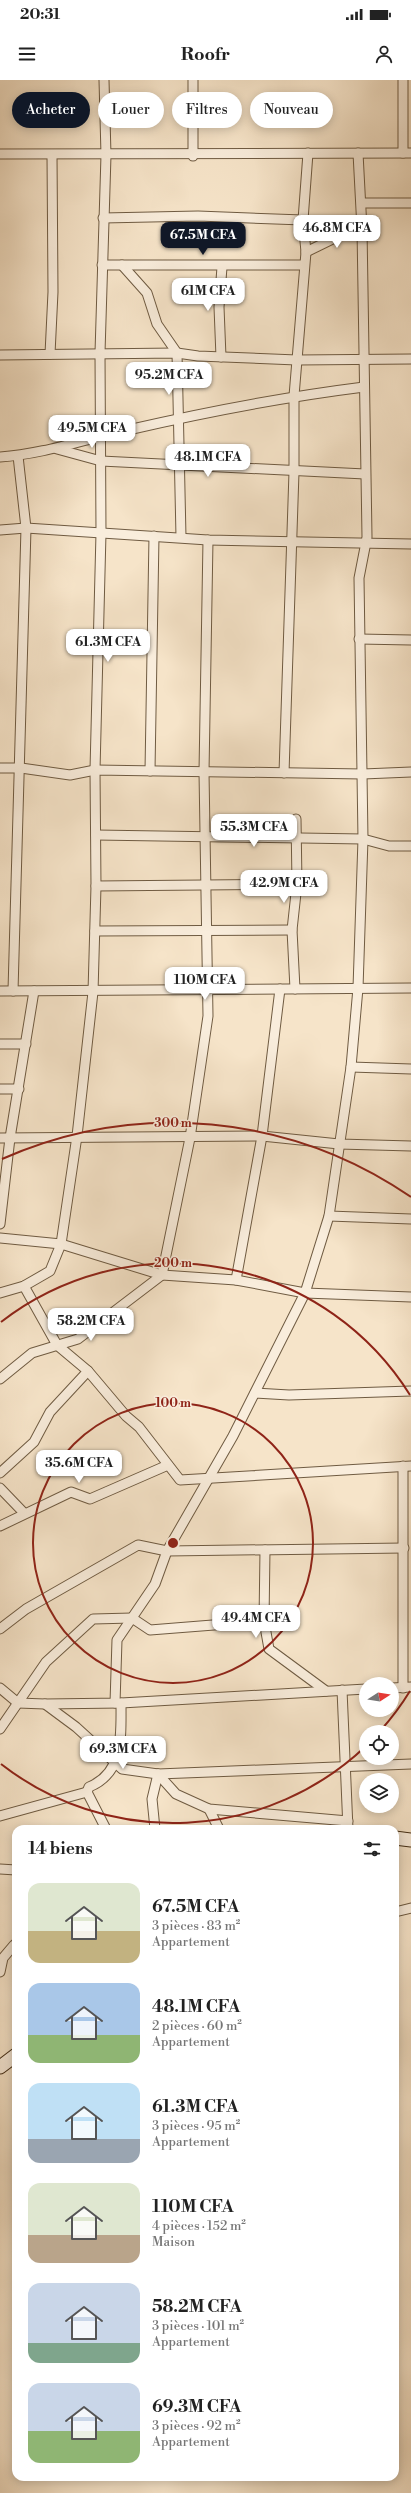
<!DOCTYPE html>
<html lang="fr">
<head>
<meta charset="utf-8">
<style>
	:root { --surface:#fff; --page:#f2f2f2; --text:#222; --muted:#767676; --accent:#111827 }
	body { margin:0; font-family:"Libre Bodoni",serif; background:var(--page); color:var(--text); height:100vh; display:flex; flex-direction:column; font-size:15px; white-space:nowrap }
	* { box-sizing:border-box; margin:0 }
	p { font-size:13px; color:var(--muted) }
	.icon { flex:none; width:22px; height:22px; fill:none; stroke:currentColor; stroke-width:2; stroke-linecap:round; stroke-linejoin:round }
	.map { position:relative; flex:1; overflow:hidden }
	.side { position:absolute; left:12px; top:1745px; width:387px; height:656px; display:flex; flex-direction:column; background:var(--surface); border-radius:12px; box-shadow:0 2px 10px #0003 }
	.side>* { flex:none }
	.banner { position:absolute; left:12px; top:12px; width:387px; height:36px; display:flex; gap:8px }
	.needle { width:26px; rotate:78deg }
	.controls { position:absolute; left:359px; top:1597px; display:grid; gap:8px }
	.controls a { display:grid; place-items:center; width:40px; height:40px; border-radius:50%; background:var(--surface); box-shadow:0 2px 10px #0003; font-size:20px }
	.price { position:absolute; translate:-50% -34px; padding:0 9px; border-radius:8px; background:#fff; color:#222; font-size:13px; line-height:26px; filter:drop-shadow(0 1px 2px #0008) }
	.price::after { content:''; position:absolute; left:50%; top:24px; width:12px; height:9px; margin-left:-6px; background:inherit; clip-path:polygon(0 0,100% 0,50% 100%) }
	.price.active { background:var(--accent); color:#fff }
	ul { padding:0; list-style:none }
	li { display:flex; align-items:center; gap:12px; height:100px; padding:0 16px }
	li span { display:grid; place-items:center; flex:none; width:112px; height:80px; border-radius:12px; color:#555 }
	li>.icon { margin-inline-start:auto }
	span .icon { width:48px; height:48px; fill:#fffc; stroke-width:1 }
	li b { font-size:17px }
	h2 { display:flex; justify-content:space-between; align-items:center; height:48px; padding:0 16px; font-size:17px }
	.chip { padding:0 14px; border-radius:18px; background:var(--surface); box-shadow:0 2px 10px #0003; font-size:14px; line-height:36px }
	.chip.active { background:var(--accent); color:#fff }
	.status { display:flex; justify-content:space-between; align-items:center; height:28px; padding:0 20px; background:var(--surface); direction:ltr }
	.status svg { height:11px; fill:currentColor }
	header { display:flex; justify-content:space-between; align-items:center; height:52px; padding:0 16px; background:var(--surface); font-size:18px; font-weight:800 }
	.map>svg:first-child { display:block }
</style>
</head>
<body>
<div class="status"><b>20:31</b><svg viewBox="0 0 49 12"><path d="M0 12V9h3v3zM5 12V6h3v6zM10 12V3h3v9zM15 12V0h3v12zM26 1h20v11H26zM47 4h2v5h-2z"/></svg></div>
<header><svg class="icon" aria-label="menu" viewBox="0 0 24 24"><path d="M4 6h16M4 12h16M4 18h16"/></svg>Roofr<svg class="icon" aria-label="person" viewBox="0 0 24 24"><circle cx="12" cy="8" r="4"/><path d="M4 21q1-7 8-7t8 7"/></svg></header>
<div class="map">
<svg width="411" height="2413" viewBox="0 0 411 2413">
	<rect width="100%" height="100%" fill="#f6e4c9"/>
	<filter id="stains"><feTurbulence type="fractalNoise" baseFrequency=".005" numOctaves="4"/><feColorMatrix values="0 0 0 0 .2 0 0 0 0 .09 0 0 0 0 .02 0 0 0 .5 -.17"/></filter>
	<radialGradient id="worn" r=".72"><stop offset=".6" stop-color="#630" stop-opacity="0"/><stop offset="1" stop-color="#630" stop-opacity=".3"/></radialGradient>
	<g fill="none" stroke-linecap="round" stroke-linejoin="round">
		<g stroke="#6f5b42" stroke-width="11">
			<g id="street">
				<path d="M193,0V76"/>
				<path d="M403,73V0"/>
				<path d="M0,74L411,73"/>
				<path d="M362,123H411"/>
				<path d="M103,138L198,136L303,140"/>
				<path d="M306,172L351,150L362,149"/>
				<path d="M102,185H304"/>
				<path d="M122,185L147,213L157,244L177,273L181,457"/>
				<path d="M50,274L53,212L52,75"/>
				<path d="M0,275L177,273L198,276L297,280L411,279"/>
				<path d="M221,277L219,227L222,187"/>
				<path d="M57,369L101,381L365,394"/>
				<path d="M0,377C44,374 85,359 128,350C206,332 284,317 364,307"/>
				<path d="M0,450L26,448L208,460L411,464"/>
				<path d="M359,559L411,560"/>
				<path d="M0,688H21L70,695L95,690L363,694L411,692"/>
				<path d="M150,691L154,456"/>
				<path d="M284,693L294,392V316L306,172L303,140L308,73"/>
				<path d="M96,755L363,759L389,766H411"/>
				<path d="M96,806L297,804"/>
				<path d="M95,851L292,850"/>
				<path d="M295,909L292,850L297,804L296,739"/>
				<path d="M0,911L411,908"/>
				<path d="M13,911L26,448L18,376"/>
				<path d="M0,964H26"/>
				<path d="M351,987L411,989"/>
				<path d="M0,1009H19"/>
				<path d="M0,1058L262,1056L339,1064L411,1066"/>
				<path d="M329,1136L411,1139"/>
				<path d="M0,1144L10,1058L34,911"/>
				<path d="M0,1158L61,1164L162,1195L236,1200L305,1213L411,1217"/>
				<path d="M236,1200L262,1056L280,909"/>
				<path d="M24,1206L57,1265L88,1291L126,1336L139,1347L180,1400L411,1386"/>
				<path d="M0,1213L24,1206L50,1191L61,1164L77,1056L93,912L96,806L95,690L101,453L100,273L106,75L104,0"/>
				<path d="M0,1299L32,1273L78,1259L162,1195L190,1058L208,936L204,692L208,460"/>
				<path d="M255,1313L289,1315L411,1311"/>
				<path d="M403,1386V1608"/>
				<path d="M0,1393L34,1362L50,1332L88,1291"/>
				<path d="M0,1408L24,1433"/>
				<path d="M0,1446L71,1412L90,1419L168,1385"/>
				<path d="M265,1470L264,1541L269,1569L326,1611"/>
				<path d="M0,1549L26,1529L138,1465L167,1471L404,1468"/>
				<path d="M0,1608L18,1623L45,1624L121,1623L366,1609"/>
				<path d="M392,1608L411,1607"/>
				<path d="M342,1610L348,1749"/>
				<path d="M115,1623L117,1560L155,1504L167,1471L233,1356L305,1213L329,1136L351,987L358,908L363,759L359,498L367,457L362,149L358,73"/>
				<path d="M45,1624L76,1647L122,1689L158,1694L411,1684"/>
				<path d="M0,1649L46,1582L93,1539L132,1538L150,1550L264,1541"/>
				<path d="M158,1694L176,1714L209,1729L348,1741"/>
				<path d="M209,1729L219,1749"/>
				<path d="M0,1736L87,1712"/>
				<path d="M106,1749L87,1712L89,1707C124,1693 121,1656 121,1623"/>
				<path d="M155,1749L152,1719L158,1694"/>
				<path d="M0,1789L16,1790"/>
				<path d="M395,1832L411,1828"/>
				<path d="M0,1892L3,1878L14,1865L16,1866"/>
			</g>
		</g>
		<g stroke="#422d15" stroke-width="15">
			<g id="secondary">
				<path d="M395,1758L411,1760"/>
				<path d="M0,1987L16,1975"/>
			</g>
		</g>
		<use href="#street" stroke="#f9eddc" stroke-width="9"/>
		<use href="#secondary" stroke="#f9eddc" stroke-width="13"/>
	</g>
	<g fill="none" stroke="#8f2418" stroke-width="2">
		<circle cx="173" cy="1463" r="140"/>
		<path d="M410 1611A280 280 0 0 1 381 1650M366 1666A280 280 0 0 1 1 1684M1 1242A280 280 0 0 1 410 1315"/>
		<path d="M2 1079A420 420 0 0 1 411 1117"/>
	</g>
	<circle cx="173" cy="1463" r="6" fill="#8f2418" stroke="#f9eddc" stroke-width="2"/>
	<g font-size="12" text-anchor="middle" font-weight="bold" fill="#8f2418" stroke="#f9eddc" stroke-width="3" stroke-linejoin="round" paint-order="stroke">
		<text x="173" y="1047">300 m</text>
		<text x="173" y="1187">200 m</text>
		<text x="173" y="1327">100 m</text>
	</g>
	<rect width="100%" height="100%" filter="url(#stains)"/>
	<rect width="100%" height="100%" fill="url(#worn)"/>
</svg>
<div class="controls">
<a><svg class="needle" viewBox="-14 -14 28 28"><path d="M0-13l5 13h-10z" fill="#e53935"/><path d="M0 13l5-13h-10z" fill="#767676"/></svg></a>
<a><svg class="icon" aria-label="locate" viewBox="0 0 24 24"><circle cx="12" cy="12" r="6"/><path d="M12 2v4M12 18v4M2 12h4M18 12h4"/></svg></a>
<a><svg class="icon" aria-label="layers" viewBox="0 0 24 24"><path d="M12 4l9 5-9 5-9-5zM3 14l9 5 9-5"/></svg></a>
</div>
<b class="price" style="left:337px;top:169px">46.8M CFA</b>
<b class="price active" style="left:203px;top:176px">67.5M CFA</b>
<b class="price" style="left:208px;top:232px">61M CFA</b>
<b class="price" style="left:169px;top:316px">95.2M CFA</b>
<b class="price" style="left:92px;top:369px">49.5M CFA</b>
<b class="price" style="left:208px;top:398px">48.1M CFA</b>
<b class="price" style="left:108px;top:583px">61.3M CFA</b>
<b class="price" style="left:254px;top:768px">55.3M CFA</b>
<b class="price" style="left:284px;top:824px">42.9M CFA</b>
<b class="price" style="left:205px;top:921px">110M CFA</b>
<b class="price" style="left:91px;top:1262px">58.2M CFA</b>
<b class="price" style="left:79px;top:1404px">35.6M CFA</b>
<b class="price" style="left:256px;top:1559px">49.4M CFA</b>
<b class="price" style="left:123px;top:1690px">69.3M CFA</b>
<div class="banner">
<a class="chip active">Acheter</a>
<a class="chip">Louer</a>
<a class="chip">Filtres</a>
<a class="chip">Nouveau</a>
</div>
<section class="side">
<h2>14 biens<svg class="icon" aria-label="filters" viewBox="0 0 24 24"><path d="M4 7h16M4 17h16"/><circle cx="9" cy="7" r="2"/><circle cx="15" cy="17" r="2"/></svg></h2>
<ul>
<li><span style="background:linear-gradient(#dfe7d0 60%,#c2b280 0)"><svg class="icon" aria-label="home" viewBox="0 0 24 24"><path d="M3 11l9-7 9 7M6 9v11h12V9"/></svg></span><div><b>67.5M CFA</b><p>3 pièces · 83 m²</p><p>Appartement</p></div></li>
<li><span style="background:linear-gradient(#a9c7e8 65%,#8fb573 0)"><svg class="icon" aria-label="home" viewBox="0 0 24 24"><path d="M3 11l9-7 9 7M6 9v11h12V9"/></svg></span><div><b>48.1M CFA</b><p>2 pièces · 60 m²</p><p>Appartement</p></div></li>
<li><span style="background:linear-gradient(#bfe0f5 70%,#9aa5b1 0)"><svg class="icon" aria-label="home" viewBox="0 0 24 24"><path d="M3 11l9-7 9 7M6 9v11h12V9"/></svg></span><div><b>61.3M CFA</b><p>3 pièces · 95 m²</p><p>Appartement</p></div></li>
<li><span style="background:linear-gradient(#dfe7d0 65%,#b9a48a 0)"><svg class="icon" aria-label="home" viewBox="0 0 24 24"><path d="M3 11l9-7 9 7M6 9v11h12V9"/></svg></span><div><b>110M CFA</b><p>4 pièces · 152 m²</p><p>Maison</p></div></li>
<li><span style="background:linear-gradient(#c9d6e8 75%,#7fa58c 0)"><svg class="icon" aria-label="home" viewBox="0 0 24 24"><path d="M3 11l9-7 9 7M6 9v11h12V9"/></svg></span><div><b>58.2M CFA</b><p>3 pièces · 101 m²</p><p>Appartement</p></div></li>
<li><span style="background:linear-gradient(#c9d6e8 60%,#8fb573 0)"><svg class="icon" aria-label="home" viewBox="0 0 24 24"><path d="M3 11l9-7 9 7M6 9v11h12V9"/></svg></span><div><b>69.3M CFA</b><p>3 pièces · 92 m²</p><p>Appartement</p></div></li>
</ul>
</section>
</div>
</body>
</html>
